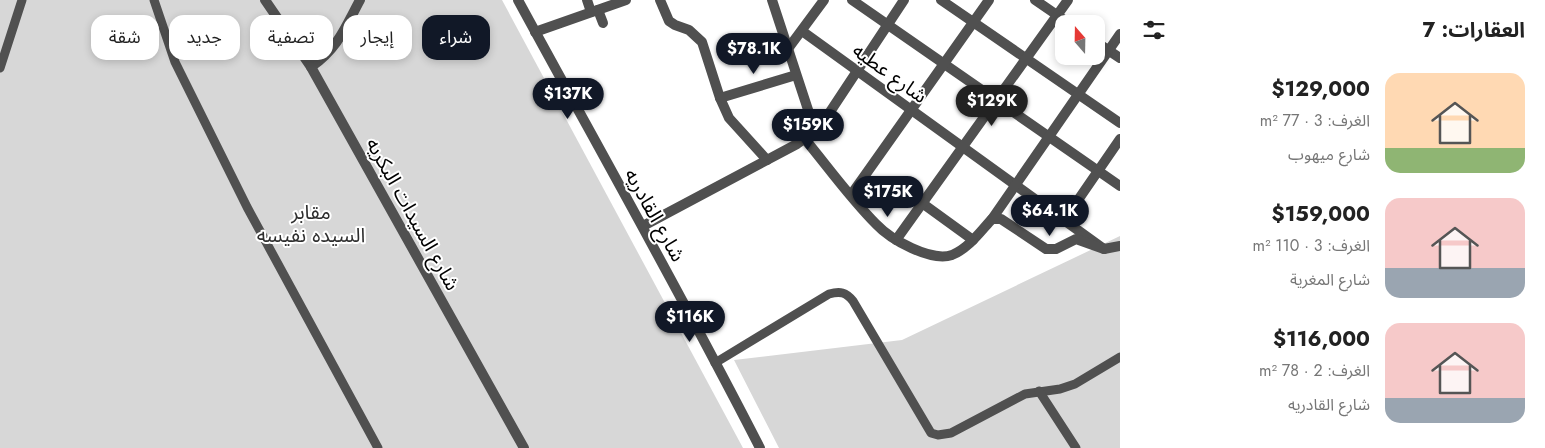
<!DOCTYPE html>
<html lang="ar">
<head>
<meta charset="utf-8">
<style>
	:root { --surface:#fff; --page:#f6f6f6; --text:#222; --muted:#767676; --accent:#111827 }
	body { margin:0; font-family:Jost,"Noto Sans Arabic",sans-serif; background:var(--page); color:var(--text); direction:rtl; height:100vh; display:flex; flex-direction:column; font-size:19px; white-space:nowrap }
	* { box-sizing:border-box; margin:0 }
	p { font-size:16px; color:var(--muted) }
	.icon { flex:none; width:28px; height:28px; fill:none; stroke:currentColor; stroke-width:2; stroke-linecap:round; stroke-linejoin:round }
	.map { position:relative; flex:1; overflow:hidden; direction:ltr }
	.side { display:flex; flex-direction:column; background:var(--surface); width:425px }
	.side>* { flex:none }
	.guide { position:absolute; left:15px; top:15px; width:475px; height:45px; direction:rtl; display:flex; gap:10px }
	.needle { width:32px; rotate:340deg }
	.buttons { position:absolute; left:1055px; top:15px; display:grid; gap:10px }
	.buttons a { display:grid; place-items:center; width:50px; height:50px; border-radius:10px; background:var(--surface); box-shadow:0 2px 8px #0003; font-size:25px }
	.price { position:absolute; translate:-50% -42px; padding:0 11px; border-radius:18px; background:var(--accent); color:#fff; font-size:16px; line-height:32px; filter:drop-shadow(0 1px 2px #0008) }
	.price::after { content:''; position:absolute; left:50%; top:30px; width:15px; height:11px; margin-left:-8px; background:inherit; clip-path:polygon(0 0,100% 0,50% 100%) }
	.price.on { background:#222; color:#fff }
	ul { padding:0; list-style:none }
	li { display:flex; align-items:center; gap:15px; height:125px; padding:0 20px }
	li span { display:grid; place-items:center; flex:none; width:140px; height:100px; border-radius:15px; color:#555 }
	li>.icon { margin-inline-start:auto }
	span .icon { width:60px; height:60px; fill:#fffc; stroke-width:1 }
	li b { font-size:21px }
	h2 { display:flex; justify-content:space-between; align-items:center; height:60px; padding:0 20px; font-size:21px }
	.pill { padding:0 18px; border-radius:15px; background:var(--surface); box-shadow:0 2px 8px #0003; font-size:18px; line-height:45px }
	.pill.on { background:var(--accent); color:#fff }
	main { display:flex; flex:1; min-height:0 }
	.map>svg:first-child { display:block }
</style>
</head>
<body>
<main>
<section class="side">
<h2>العقارات: 7<svg class="icon" aria-label="filters" viewBox="0 0 24 24"><path d="M4 7h16M4 17h16"/><circle cx="9" cy="7" r="2"/><circle cx="15" cy="17" r="2"/></svg></h2>
<ul>
<li><span style="background:linear-gradient(#ffd9b3 75%,#8fb573 0)"><svg class="icon" aria-label="home" viewBox="0 0 24 24"><path d="M3 11l9-7 9 7M6 9v11h12V9"/></svg></span><div><b>$129,000</b><p>الغرف: 3 · 77 m²</p><p>شارع ميهوب</p></div></li>
<li><span style="background:linear-gradient(#f6c9c9 70%,#9aa5b1 0)"><svg class="icon" aria-label="home" viewBox="0 0 24 24"><path d="M3 11l9-7 9 7M6 9v11h12V9"/></svg></span><div><b>$159,000</b><p>الغرف: 3 · 110 m²</p><p>شارع المغرية</p></div></li>
<li><span style="background:linear-gradient(#f6c9c9 75%,#9aa5b1 0)"><svg class="icon" aria-label="home" viewBox="0 0 24 24"><path d="M3 11l9-7 9 7M6 9v11h12V9"/></svg></span><div><b>$116,000</b><p>الغرف: 2 · 78 m²</p><p>شارع القادريه</p></div></li>
</ul>
</section>
<div class="map">
<svg width="1120" height="448" viewBox="0 0 1120 448">
	<rect width="100%" height="100%" fill="#fff"/>
	<g fill="#d7d7d7">
		<path d="M0,0H502L743,448H0Z"/>
		<path d="M1120,236V448H779L734,360L902,340Z"/>
	</g>
	<g fill="none" stroke-linecap="round" stroke-linejoin="round">
		<g stroke="#505050" stroke-width="9">
			<path d="M154,0L175,62L247,207L378,448"/>
			<path d="M0,68L22,0"/>
			<path d="M715,363L829,294C840,291 846,292 853,301L931,433L938,435L951,433L1025,394L1060,389L1075,384L1120,357"/>
			<path d="M1039,391L1076,448"/>
		</g>
		<g stroke="#505050" stroke-width="10">
			<path d="M265,0L311,67L524,448"/>
			<path d="M587,0L591,12"/>
			<path d="M660,0L669,21L675,25L689,30L702,42L720,98L729,118L767,160"/>
			<path d="M772,0L815,131"/>
			<path d="M852,0L1120,186"/>
			<path d="M941,0L1120,123"/>
			<path d="M1035,0L1070,24"/>
			<path d="M598,10L603,23"/>
			<path d="M802,31L1104,249"/>
			<path d="M535,32L626,0"/>
			<path d="M1096,42L1120,58"/>
			<path d="M787,50L824,0"/>
			<path d="M311,67C338,48 345,28 360,0"/>
			<path d="M720,98L796,75"/>
			<path d="M804,138C828,167 850,198 876,224C891,240 931,262 952,255C969,248 980,232 992,219L1120,34"/>
			<path d="M851,195L989,0"/>
			<path d="M922,203L973,240"/>
			<path d="M992,219H1001L1046,249H1056L1076,239L1104,249L1120,246"/>
			<path d="M1065,219L1120,139"/>
			<path d="M643,226L797,144L815,131L824,121L904,0"/>
			<path d="M896,240L1068,0"/>
		</g>
		<path stroke="#505050" stroke-width="10" d="M518,0C599,149 683,297 760,448"/>
	</g>
	<g text-anchor="middle" stroke-width="4" stroke-linejoin="round" paint-order="stroke">
		<g font-size="20" fill="#000" stroke="#fff">
			<text transform="translate(890 73) rotate(36)" y="7">شارع عطيه</text>
			<text transform="translate(413 214) rotate(61)" y="7">شارع السيدات البكريه</text>
			<text transform="translate(655 215) rotate(61)" y="7">شارع القادريه</text>
		</g>
		<g font-size="20" fill="#2e2e2e" stroke="#fff">
			<text x="311" y="219">مقابر<tspan x="311" dy="23">السيده نفيسه</tspan></text>
		</g>
	</g>
</svg>
<div class="buttons">
<a><svg class="needle" viewBox="-14 -14 28 28"><path d="M0-13l5 13h-10z" fill="#e53935"/><path d="M0 13l5-13h-10z" fill="#767676"/></svg></a>
</div>
<b class="price" style="left:754px;top:75px">$78.1K</b>
<b class="price" style="left:568px;top:120px">$137K</b>
<b class="price on" style="left:992px;top:127px">$129K</b>
<b class="price" style="left:808px;top:151px">$159K</b>
<b class="price" style="left:888px;top:218px">$175K</b>
<b class="price" style="left:1050px;top:237px">$64.1K</b>
<b class="price" style="left:690px;top:343px">$116K</b>
<div class="guide">
<a class="pill on">شراء</a>
<a class="pill">إيجار</a>
<a class="pill">تصفية</a>
<a class="pill">جديد</a>
<a class="pill">شقة</a>
</div>
</div>
</main>
</body>
</html>
